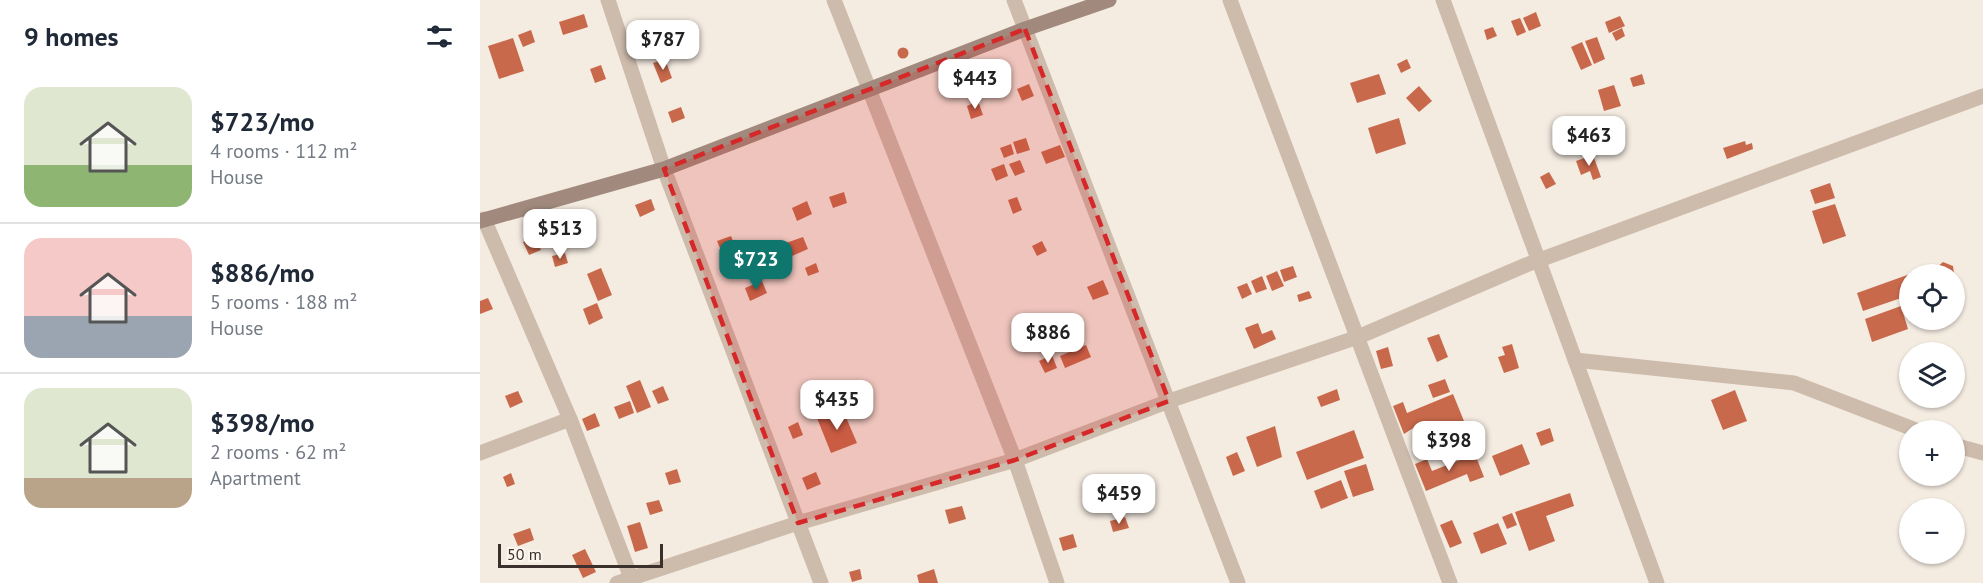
<!DOCTYPE html>
<html lang="en">
<head>
<meta charset="utf-8">
<style>
	:root { --surface:#fff; --page:#f2f2f3; --text:#1f2937; --muted:#747a83; --line:#e0e1e3; --accent:#0f766e }
	body { margin:0; font-family:"PT Sans",sans-serif; background:var(--page); color:var(--text); height:100vh; display:flex; flex-direction:column; font-size:22px; white-space:nowrap }
	* { box-sizing:border-box; margin:0 }
	p { font-size:20px; color:var(--muted) }
	.icon { flex:none; width:33px; height:33px; fill:none; stroke:currentColor; stroke-width:2; stroke-linecap:round; stroke-linejoin:round }
	.map { position:relative; flex:1; overflow:hidden }
	.sheet { display:flex; flex-direction:column; background:var(--surface); width:480px }
	.sheet>* { flex:none }
	.fabs { position:absolute; left:1419px; top:264px; display:grid; gap:12px }
	.fabs a { display:grid; place-items:center; width:66px; height:66px; border-radius:50%; background:var(--surface); box-shadow:0 2px 4px #0004; font-size:30px }
	.scale { position:absolute; left:18px; bottom:15px; width:165px; box-sizing:border-box; padding-left:6px; border:3px solid #3b302b; border-top:0; font-size:16px; line-height:21px; white-space:nowrap; color:#3b302b; -webkit-text-stroke:4px #fbf5ee; paint-order:stroke }
	.price { position:absolute; translate:-50% -51px; padding:0 14px; border-radius:12px; background:#fff; color:#222; font-size:20px; line-height:39px; filter:drop-shadow(0 2px 3px #0008) }
	.price::after { content:''; position:absolute; left:50%; top:36px; width:18px; height:14px; margin-left:-9px; background:inherit; clip-path:polygon(0 0,100% 0,50% 100%) }
	.price.current { background:var(--accent); color:#fff }
	ul { padding:0; list-style:none }
	li { display:flex; align-items:center; gap:18px; height:150px; padding:0 24px }
	li+li { border-top:2px solid var(--line) }
	li span { display:grid; place-items:center; flex:none; width:168px; height:120px; border-radius:18px; color:#555 }
	li>.icon { margin-inline-start:auto }
	span .icon { width:72px; height:72px; fill:#fffc; stroke-width:1 }
	li b { font-size:26px }
	h2 { display:flex; justify-content:space-between; align-items:center; height:72px; padding:0 24px; font-size:26px }
	main { display:flex; flex:1; min-height:0 }
	.map>svg:first-child { display:block }
</style>
</head>
<body>
<main>
<section class="sheet">
<h2>9 homes<svg class="icon" aria-label="filters" viewBox="0 0 24 24"><path d="M4 7h16M4 17h16"/><circle cx="9" cy="7" r="2"/><circle cx="15" cy="17" r="2"/></svg></h2>
<ul>
<li><span style="background:linear-gradient(#dfe7d0 65%,#8fb573 0)"><svg class="icon" aria-label="home" viewBox="0 0 24 24"><path d="M3 11l9-7 9 7M6 9v11h12V9"/></svg></span><div><b>$723/mo</b><p>4 rooms · 112 m²</p><p>House</p></div></li>
<li><span style="background:linear-gradient(#f6c9c9 65%,#9aa5b1 0)"><svg class="icon" aria-label="home" viewBox="0 0 24 24"><path d="M3 11l9-7 9 7M6 9v11h12V9"/></svg></span><div><b>$886/mo</b><p>5 rooms · 188 m²</p><p>House</p></div></li>
<li><span style="background:linear-gradient(#dfe7d0 75%,#b9a48a 0)"><svg class="icon" aria-label="home" viewBox="0 0 24 24"><path d="M3 11l9-7 9 7M6 9v11h12V9"/></svg></span><div><b>$398/mo</b><p>2 rooms · 62 m²</p><p>Apartment</p></div></li>
</ul>
</section>
<div class="map">
<svg width="1503" height="583" viewBox="0 0 1503 583">
	<rect width="100%" height="100%" fill="#f4ebe1"/>
	<g fill="#c8694b">
		<path d="M1056,12L1061,26L1049,31L1043,18Z"/>
		<path d="M104,14L108,27L83,35L79,22Z"/>
		<path d="M1140,16L1145,26L1129,33L1125,22Z"/>
		<path d="M1040,18L1046,32L1037,36L1031,21Z"/>
		<path d="M1013,27L1017,36L1007,40L1004,30Z"/>
		<path d="M1142,28L1145,36L1136,41L1132,33Z"/>
		<path d="M51,30L55,42L43,47L38,35Z"/>
		<path d="M1117,37L1125,59L1114,64L1105,41Z"/>
		<path d="M33,38L44,71L19,79L8,46Z"/>
		<path d="M1102,42L1112,65L1101,70L1091,47Z"/>
		<circle cx="423" cy="53" r="5.5"/>
		<path d="M185,59L192,78L181,83L173,63Z"/>
		<path d="M927,59L931,68L921,73L917,64Z"/>
		<path d="M121,65L126,79L115,83L110,69Z"/>
		<path d="M899,74L906,94L877,103L870,83Z"/>
		<path d="M1162,74L1165,84L1153,87L1150,78Z"/>
		<path d="M549,84L554,96L542,101L537,89Z"/>
		<path d="M1134,85L1141,106L1124,111L1118,90Z"/>
		<path d="M939,86L952,101L939,112L926,98Z"/>
		<path d="M498,101L503,115L491,119L487,106Z"/>
		<path d="M201,107L205,118L192,123L188,112Z"/>
		<path d="M919,118L926,144L896,154L888,128Z"/>
		<path d="M546,138L550,150L537,154L533,142Z"/>
		<path d="M1265,141L1266,145L1272,143L1273,149L1247,159L1243,148Z"/>
		<path d="M531,144L534,154L524,158L520,148Z"/>
		<path d="M580,145L585,157L566,164L561,152Z"/>
		<path d="M1113,155L1121,177L1113,180L1110,171L1101,175L1096,161Z"/>
		<path d="M540,160L545,172L535,176L529,164Z"/>
		<path d="M524,164L528,176L516,181L511,169Z"/>
		<path d="M1069,172L1076,184L1066,189L1060,177Z"/>
		<path d="M1350,183L1355,198L1335,204L1330,190Z"/>
		<path d="M364,192L367,203L353,208L349,197Z"/>
		<path d="M537,197L542,210L533,214L528,200Z"/>
		<path d="M171,199L175,210L160,217L155,205Z"/>
		<path d="M327,201L332,214L317,221L312,208Z"/>
		<path d="M1355,204L1366,236L1343,244L1332,211Z"/>
		<path d="M55,236L61,250L49,255L43,242Z"/>
		<path d="M251,236L256,249L243,255L237,241Z"/>
		<path d="M323,237L328,249L312,256L306,243Z"/>
		<path d="M562,241L567,251L557,256L552,246Z"/>
		<path d="M85,253L88,263L75,267L72,256Z"/>
		<path d="M1463,262L1473,266L1474,274H1455L1456,268Z"/>
		<path d="M336,263L339,272L328,276L325,268Z"/>
		<path d="M813,266L817,277L804,282L800,270Z"/>
		<path d="M121,268L132,295L118,301L107,274Z"/>
		<path d="M797,271L804,286L792,291L786,276Z"/>
		<path d="M1430,274V295L1383,311L1377,293Z"/>
		<path d="M782,276L787,289L776,293L771,281Z"/>
		<path d="M623,280L629,294L613,300L607,287Z"/>
		<path d="M282,281L287,293L270,301L265,288Z"/>
		<path d="M767,283L772,294L762,299L757,287Z"/>
		<path d="M829,291L832,298L819,302L817,295Z"/>
		<path d="M8,298L13,309L0,314V301Z"/>
		<path d="M117,303L123,318L109,325L103,309Z"/>
		<path d="M1421,306L1428,329L1392,342L1385,319Z"/>
		<path d="M778,323L782,334L792,330L796,339L774,349L765,328Z"/>
		<path d="M959,334L968,357L957,362L947,338Z"/>
		<path d="M1032,344L1039,368L1024,373L1018,357L1025,355L1022,347Z"/>
		<path d="M606,345L611,357L585,368L580,356Z"/>
		<path d="M908,347L913,366L901,369L896,351Z"/>
		<path d="M572,355L577,368L565,373L559,361Z"/>
		<path d="M965,379L970,392L953,398L948,385Z"/>
		<path d="M160,380L171,407L157,413L146,386Z"/>
		<path d="M183,386L189,400L178,404L172,391Z"/>
		<path d="M857,389L860,400L841,407L837,397Z"/>
		<path d="M1255,390L1267,421L1243,430L1231,400Z"/>
		<path d="M38,391L43,402L30,408L25,396Z"/>
		<path d="M973,394L986,426L952,440L944,421L924,434L913,406L923,402L927,413Z"/>
		<path d="M150,401L154,413L139,419L134,407Z"/>
		<path d="M362,408L377,443L351,453L337,418Z"/>
		<path d="M115,413L120,426L107,431L102,419Z"/>
		<path d="M318,422L323,435L313,439L308,427Z"/>
		<path d="M795,426L802,457L777,467L766,437Z"/>
		<path d="M1070,428L1074,441L1061,446L1056,433Z"/>
		<path d="M874,430L884,458L827,480L816,452Z"/>
		<path d="M1042,444L1050,464L1020,476L1012,456Z"/>
		<path d="M757,452L765,471L753,476L746,457Z"/>
		<path d="M995,454L1004,477L990,482L987,474L946,491L935,464L947,459L952,471Z"/>
		<path d="M886,464L894,490L873,497L864,471Z"/>
		<path d="M197,469L201,482L189,485L185,473Z"/>
		<path d="M336,472L341,484L327,490L322,478Z"/>
		<path d="M31,473L35,484L27,487L23,477Z"/>
		<path d="M861,480L868,498L841,509L834,491Z"/>
		<path d="M1090,493L1094,506L1066,516L1075,541L1049,551L1035,512Z"/>
		<path d="M179,500L183,511L170,515L166,503Z"/>
		<path d="M482,506L486,519L469,524L465,510Z"/>
		<path d="M1032,513L1037,525L1027,529L1022,517Z"/>
		<path d="M645,517L649,528L633,532L630,521Z"/>
		<path d="M972,520L982,543L970,548L960,525Z"/>
		<path d="M160,522L168,548L155,552L147,526Z"/>
		<path d="M1018,523L1027,544L1001,554L993,533Z"/>
		<path d="M50,528L54,540L38,546L33,534Z"/>
		<path d="M593,534L597,547L583,551L579,538Z"/>
		<path d="M105,549L116,572L103,578L92,555Z"/>
		<path d="M380,569L382,579L372,582L369,572Z"/>
		<path d="M454,569L458,583H439L437,575Z"/>
	</g>
	<g fill="none" stroke-linecap="round" stroke-linejoin="round">
		<g stroke="#cdbbac" stroke-width="15">
			<path d="M128,0L184,169L341,583"/>
			<path d="M354,0L535,460L577,583"/>
			<path d="M534,0L758,583"/>
			<path d="M750,0L970,583"/>
			<path d="M963,0L1177,583"/>
			<path d="M4,219L90,419L153,583"/>
			<path d="M1095,360L1314,383L1436,430"/>
			<path d="M1474,445L1503,453"/>
			<path d="M0,453L90,419"/>
			<path d="M137,583L318,523L535,460L689,401L878,337L1046,265L1503,96"/>
		</g>
		<path stroke="#a18a7d" stroke-width="15" d="M0,221L184,169L545,29L629,0"/>
	</g>
	<path fill="#d62828" fill-opacity="0.2" stroke="#d62828" stroke-width="4.5" stroke-dasharray="12 8" stroke-linejoin="round" d="M545,29L689,401L535,460L318,523L184,169Z"/>
</svg>
<div class="fabs">
<a><svg class="icon" aria-label="locate" viewBox="0 0 24 24"><circle cx="12" cy="12" r="6"/><path d="M12 2v4M12 18v4M2 12h4M18 12h4"/></svg></a>
<a><svg class="icon" aria-label="layers" viewBox="0 0 24 24"><path d="M12 4l9 5-9 5-9-5zM3 14l9 5 9-5"/></svg></a>
<a>+</a>
<a>−</a>
</div>
<div class="scale">50 m</div>
<b class="price" style="left:183px;top:71px">$787</b>
<b class="price" style="left:495px;top:110px">$443</b>
<b class="price" style="left:1109px;top:167px">$463</b>
<b class="price" style="left:80px;top:260px">$513</b>
<b class="price current" style="left:276px;top:291px">$723</b>
<b class="price" style="left:568px;top:364px">$886</b>
<b class="price" style="left:357px;top:431px">$435</b>
<b class="price" style="left:969px;top:472px">$398</b>
<b class="price" style="left:639px;top:525px">$459</b>
</div>
</main>
</body>
</html>
